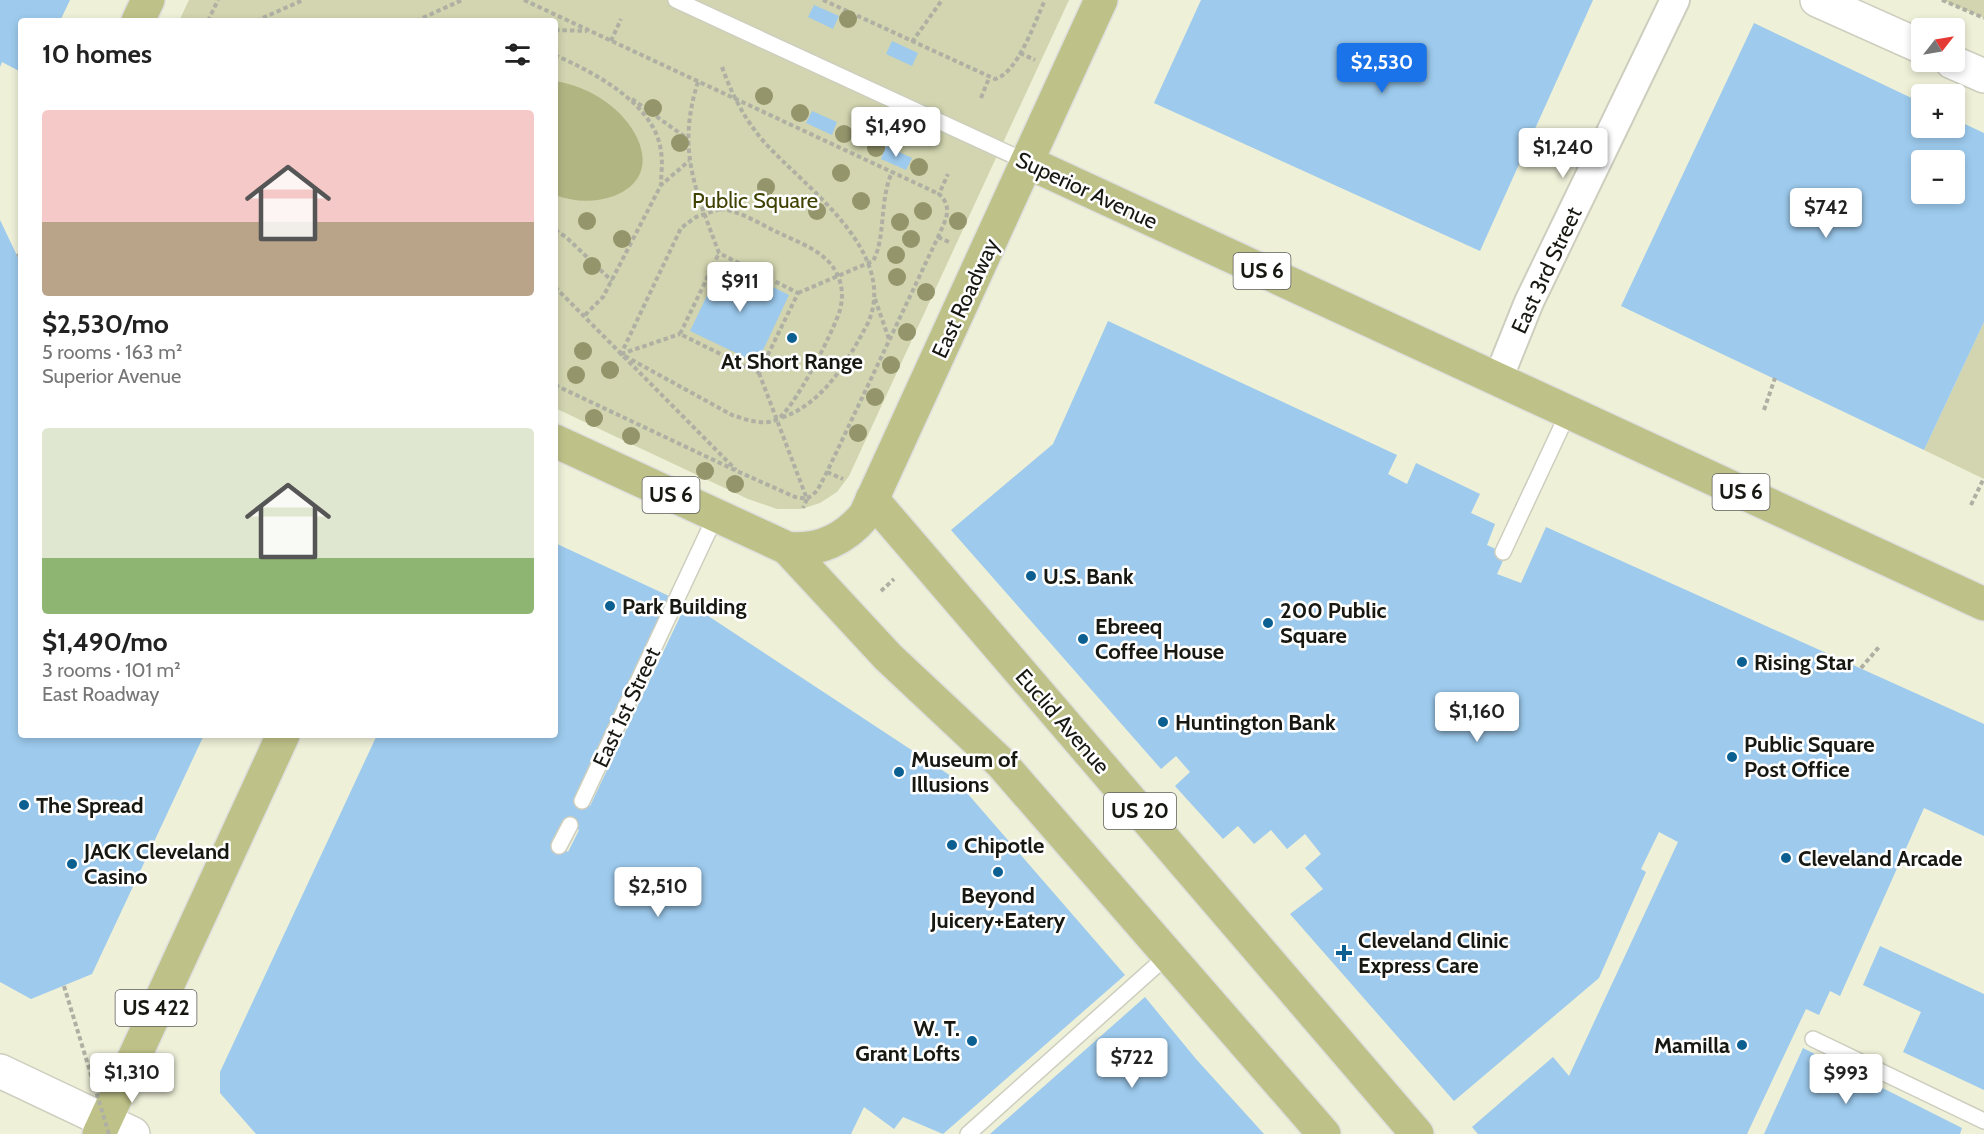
<!DOCTYPE html>
<html lang="en">
<head>
<meta charset="utf-8">
<style>
	:root { --surface:#fff; --page:#f6f6f6; --text:#222; --muted:#767676; --accent:#1a73e8 }
	body { margin:0; font-family:Cabin,sans-serif; background:var(--page); color:var(--text); height:100vh; display:flex; flex-direction:column; font-size:22px; white-space:nowrap }
	* { box-sizing:border-box; margin:0 }
	p { font-size:20px; color:var(--muted) }
	.icon { flex:none; width:33px; height:33px; fill:none; stroke:currentColor; stroke-width:2; stroke-linecap:round; stroke-linejoin:round }
	.map { position:relative; flex:1; overflow:hidden }
	.side { position:absolute; left:18px; top:18px; width:540px; height:720px; display:flex; flex-direction:column; background:var(--surface); border-radius:6px; box-shadow:0 3px 9px #0003 }
	.side>* { flex:none }
	.needle { width:39px; rotate:59deg }
	.tools { position:absolute; left:1911px; top:18px; display:grid; gap:12px }
	.tools a { display:grid; place-items:center; width:54px; height:54px; border-radius:6px; background:var(--surface); box-shadow:0 3px 9px #0003; font-size:30px }
	.price { position:absolute; translate:-50% -51px; padding:0 14px; border-radius:6px; background:#fff; color:#222; font-size:20px; line-height:39px; filter:drop-shadow(0 2px 3px #0008) }
	.price::after { content:''; position:absolute; left:50%; top:36px; width:18px; height:14px; margin-left:-9px; background:inherit; clip-path:polygon(0 0,100% 0,50% 100%) }
	.price.on { background:var(--accent); color:#fff }
	ul { padding:0; list-style:none }
	li { display:grid; align-content:center; gap:12px; height:318px; padding:0 24px }
	li span { display:grid; place-items:center; height:186px; border-radius:6px; color:#555 }
	li>.icon { margin-inline-start:auto }
	span .icon { width:108px; height:108px; fill:#fffc; stroke-width:1 }
	li b { font-size:26px }
	h2 { display:flex; justify-content:space-between; align-items:center; height:72px; padding:0 24px; font-size:26px }
	.map>svg:first-child { display:block }
</style>
</head>
<body>
<div class="map">
<svg width="1984" height="1134" viewBox="0 0 1984 1134">
	<rect width="100%" height="100%" fill="#fafbeb"/>
	<path fill="#eef0d8" fill-rule="evenodd" d="M0,0H1984V1134H0ZM21,21H555V735H21ZM1922,28H1954V62H1922ZM1922,94H1954V128H1922ZM1922,160H1954V194H1922Z"/>
	<g fill="#d2d5af">
		<path d="M189,0H1069L849,476L837,492L820,503L801,509H777L748,499L555,408V21H179Z"/>
		<path d="M1942,0H1984V18Z"/>
		<path d="M1984,322V479L1924,450Z"/>
	</g>
	<path fill="#b1b582" d="M555,81C573,84 591,91 606,102C639,125 665,176 614,196C595,203 574,202 555,195Z"/>
	<g fill="#9dcaed" fill-rule="evenodd">
		<path d="M0,0H70L60,21H21V72L2,62L0,67Z"/>
		<path d="M1201,0H1593L1480,251L1154,103Z"/>
		<path d="M814,5L839,16L833,29L808,17Z"/>
		<path d="M1754,23L1922,103V128H1954V119L1984,133V322L1924,450L1621,306ZM1922,160H1954V194H1922Z"/>
		<path d="M892,41L918,53L912,66L886,54Z"/>
		<path d="M812,111L837,122L832,135L806,123Z"/>
		<path d="M886,146L912,158L906,170L881,159Z"/>
		<path d="M0,220L21,264V735H204L92,974L31,999L0,982Z"/>
		<path d="M723,262L789,295L757,363L690,331Z"/>
		<path d="M1108,321L1397,455L1388,474L1407,484L1416,463L1480,494L1471,513L1495,524L1487,545L1506,554L1497,574L1521,583L1546,527L1984,724V836L1924,808L1840,996L1830,991L1819,1015L1806,1009L1747,1134H1478L1472,1127L1553,1057L1569,1076L1678,842L1659,832L1641,869L1646,872L1599,978L1454,1101L1290,914L1323,889L1305,868L1321,854L1305,834L1287,849L1271,830L1254,844L1238,826L1223,839L1175,786L1190,772L1176,756L1161,769L951,530L1053,444Z"/>
		<path d="M555,543L669,596L574,798L590,806L687,602L954,778L1125,975L943,1134L903,1117L894,1129L864,1107L851,1134H256L220,1093V1072L377,735H555ZM563,822L579,830L568,852L553,842Z"/>
		<path d="M1880,946L1984,994V1090L1903,1052L1921,1012L1863,985Z"/>
		<path d="M1145,997L1196,1059L1264,1134H990Z"/>
		<path d="M1803,1048L1962,1128L1960,1134H1764Z"/>
	</g>
	<g fill="none" stroke-linecap="round" stroke-linejoin="round">
		<g stroke="#cdcebe" stroke-width="18">
			<g id="lane">
				<path d="M676,0L1027,162"/>
				<path d="M1503,552L1568,413"/>
				<path d="M582,801L716,515"/>
				<path d="M559,846L570,825"/>
				<path d="M1813,1039L1984,1121"/>
				<path d="M968,1134L1168,955"/>
			</g>
		</g>
		<g stroke="#cdcebe" stroke-width="32">
			<path id="street" d="M1498,379L1529,302L1675,0"/>
		</g>
		<g stroke="#cdcebe" stroke-width="36">
			<g id="secondary">
				<path d="M1817,0L1922,47"/>
				<path d="M1952,62L1984,76"/>
				<path d="M0,1071L133,1134"/>
			</g>
		</g>
		<g stroke="#dfdfde" stroke-width="36">
			<g id="primary">
				<path d="M138,21L148,0"/>
				<path d="M1027,162L1984,604"/>
				<path d="M555,441L787,548C819,552 845,539 865,515L1101,0"/>
				<path d="M872,499L1417,1134"/>
				<path d="M787,548L888,657L1001,763L1324,1134"/>
				<path d="M99,1134L283,735"/>
			</g>
		</g>
		<g stroke="#afb0a3" stroke-width="4" stroke-dasharray="4.5 3" stroke-linecap="butt">
			<path d="M524,0L939,194"/>
			<path d="M823,0L995,79C1018,73 1035,21 1045,0"/>
			<path d="M1942,0L1984,18"/>
			<path d="M208,21L218,0"/>
			<path d="M256,21L303,0"/>
			<path d="M416,21L462,0"/>
			<path d="M555,30L587,31"/>
			<path d="M611,41L621,19"/>
			<path d="M912,42L942,0"/>
			<path d="M1020,53L1035,60"/>
			<path d="M555,55C593,72 656,104 661,152C663,162 661,174 661,184"/>
			<path d="M722,67C732,95 745,120 765,143C807,189 899,252 868,323C847,362 824,403 781,418"/>
			<path d="M698,82C676,150 696,191 719,253L798,293L759,373L680,334L719,253"/>
			<path d="M981,98L989,78"/>
			<path d="M632,99L688,139"/>
			<path d="M720,209C741,211 760,224 779,233C800,243 827,252 837,274C843,286 843,298 840,310C834,330 793,412 776,420C762,426 745,419 732,415L621,354L681,228L696,217Z"/>
			<path d="M555,230L566,237L612,281"/>
			<path d="M938,237L951,243"/>
			<path d="M17,256L21,254"/>
			<path d="M555,287L736,470"/>
			<path d="M798,293L873,261C886,238 879,201 892,172"/>
			<path d="M875,299L889,339"/>
			<path d="M585,315L603,297L661,185L689,161"/>
			<path d="M621,354L680,334"/>
			<path d="M759,373L807,499L803,508"/>
			<path d="M555,385L739,472L795,497L807,499L817,491L827,472L938,237C945,221 954,208 939,194L948,174"/>
			<path d="M1764,410L1775,378"/>
			<path d="M827,472L843,479"/>
			<path d="M1971,505L1984,478"/>
			<path d="M881,591L894,579"/>
			<path d="M1861,668L1879,647"/>
		</g>
		<use href="#lane" stroke="#fff" stroke-width="15"/>
		<use href="#street" stroke="#fff" stroke-width="28"/>
		<use href="#secondary" stroke="#fff" stroke-width="33"/>
		<use href="#primary" stroke="#bfc288" stroke-width="33"/>
		<path stroke="#afb0a3" stroke-width="4" stroke-dasharray="4.5 3" stroke-linecap="butt" d="M64,986L109,1134"/>
	</g>
	<g fill="#94956b">
		<circle cx="848" cy="19" r="9"/>
		<circle cx="764" cy="96" r="9"/>
		<circle cx="653" cy="108" r="9"/>
		<circle cx="800" cy="113" r="9"/>
		<circle cx="844" cy="134" r="9"/>
		<circle cx="680" cy="143" r="9"/>
		<circle cx="876" cy="148" r="9"/>
		<circle cx="919" cy="167" r="9"/>
		<circle cx="841" cy="173" r="9"/>
		<circle cx="766" cy="187" r="9"/>
		<circle cx="861" cy="201" r="9"/>
		<circle cx="817" cy="211" r="9"/>
		<circle cx="923" cy="211" r="9"/>
		<circle cx="587" cy="221" r="9"/>
		<circle cx="958" cy="221" r="9"/>
		<circle cx="900" cy="222" r="9"/>
		<circle cx="622" cy="239" r="9"/>
		<circle cx="911" cy="239" r="9"/>
		<circle cx="896" cy="255" r="9"/>
		<circle cx="592" cy="266" r="9"/>
		<circle cx="897" cy="277" r="9"/>
		<circle cx="926" cy="292" r="9"/>
		<circle cx="907" cy="332" r="9"/>
		<circle cx="583" cy="351" r="9"/>
		<circle cx="891" cy="365" r="9"/>
		<circle cx="610" cy="370" r="9"/>
		<circle cx="576" cy="375" r="9"/>
		<circle cx="875" cy="397" r="9"/>
		<circle cx="594" cy="418" r="9"/>
		<circle cx="858" cy="433" r="9"/>
		<circle cx="631" cy="436" r="9"/>
		<circle cx="705" cy="471" r="9"/>
		<circle cx="735" cy="484" r="9"/>
	</g>
	<g fill="#0c5f91" stroke="#fff" stroke-width="2">
		<circle cx="792" cy="338" r="6"/>
		<circle cx="1031" cy="576" r="6"/>
		<circle cx="610" cy="606" r="6"/>
		<circle cx="1268" cy="623" r="6"/>
		<circle cx="1083" cy="639" r="6"/>
		<circle cx="1742" cy="662" r="6"/>
		<circle cx="1163" cy="722" r="6"/>
		<circle cx="1732" cy="757" r="6"/>
		<circle cx="899" cy="772" r="6"/>
		<circle cx="24" cy="805" r="6"/>
		<circle cx="952" cy="845" r="6"/>
		<circle cx="1786" cy="858" r="6"/>
		<circle cx="72" cy="864" r="6"/>
		<circle cx="998" cy="872" r="6"/>
		<path d="M1341 944h6v6h6v6h-6v6h-6v-6h-6v-6h6z"/>
		<circle cx="972" cy="1041" r="6"/>
		<circle cx="1742" cy="1045" r="6"/>
	</g>
	<g text-anchor="middle" stroke-width="5" stroke-linejoin="round" paint-order="stroke">
		<g fill="#fff" stroke="#5d5d5a" stroke-width="1.5">
			<rect x="1233.5" y="253" width="57" height="36" rx="4.5"/>
			<rect x="1712.5" y="474" width="57" height="36" rx="4.5"/>
			<rect x="642.5" y="477" width="57" height="36" rx="4.5"/>
			<rect x="1104" y="793" width="72" height="36" rx="4.5"/>
			<rect x="115.5" y="990" width="81" height="36" rx="4.5"/>
		</g>
		<g font-size="21" font-weight="bold" fill="#181813">
			<text x="1262" y="278">US 6</text>
			<text x="1741" y="499">US 6</text>
			<text x="671" y="502">US 6</text>
			<text x="1140" y="818">US 20</text>
			<text x="156" y="1015">US 422</text>
		</g>
		<g font-size="22" fill="#181813" stroke="#fff">
			<text transform="translate(1087 190) rotate(25)" y="8">Superior Avenue</text>
			<text transform="translate(1546 270) rotate(-65)" y="8">East 3rd Street</text>
			<text transform="translate(965 298) rotate(-65)" y="8">East Roadway</text>
			<text transform="translate(626 707) rotate(-65)" y="8">East 1st Street</text>
			<text transform="translate(1063 721) rotate(49)" y="8">Euclid Avenue</text>
		</g>
		<g font-size="22" fill="#404202" stroke="#fff">
			<text x="755" y="208">Public Square</text>
		</g>
		<g font-size="22" font-weight="bold" fill="#181813" stroke="#fff" text-anchor="start">
			<text x="792" y="369" text-anchor="middle">At Short Range</text>
			<text x="1043" y="584">U.S. Bank</text>
			<text x="622" y="614">Park Building</text>
			<text x="1280" y="618">200 Public<tspan x="1280" dy="25">Square</tspan></text>
			<text x="1095" y="634">Ebreeq<tspan x="1095" dy="25">Coffee House</tspan></text>
			<text x="1754" y="670">Rising Star</text>
			<text x="1175" y="730">Huntington Bank</text>
			<text x="1744" y="752">Public Square<tspan x="1744" dy="25">Post Office</tspan></text>
			<text x="911" y="767">Museum of<tspan x="911" dy="25">Illusions</tspan></text>
			<text x="36" y="813">The Spread</text>
			<text x="964" y="853">Chipotle</text>
			<text x="84" y="859">JACK Cleveland<tspan x="84" dy="25">Casino</tspan></text>
			<text x="1798" y="866">Cleveland Arcade</text>
			<text x="998" y="903" text-anchor="middle">Beyond<tspan x="998" dy="25">Juicery+Eatery</tspan></text>
			<text x="1358" y="948">Cleveland Clinic<tspan x="1358" dy="25">Express Care</tspan></text>
			<text x="960" y="1036" text-anchor="end">W. T.<tspan x="960" dy="25">Grant Lofts</tspan></text>
			<text x="1730" y="1053" text-anchor="end">Mamilla</text>
		</g>
	</g>
</svg>
<div class="tools">
<a><svg class="needle" viewBox="-14 -14 28 28"><path d="M0-13l5 13h-10z" fill="#e53935"/><path d="M0 13l5-13h-10z" fill="#767676"/></svg></a>
<a>+</a>
<a>−</a>
</div>
<b class="price on" style="left:1382px;top:94px">$2,530</b>
<b class="price" style="left:896px;top:158px">$1,490</b>
<b class="price" style="left:1563px;top:179px">$1,240</b>
<b class="price" style="left:1826px;top:239px">$742</b>
<b class="price" style="left:740px;top:313px">$911</b>
<b class="price" style="left:1477px;top:743px">$1,160</b>
<b class="price" style="left:658px;top:918px">$2,510</b>
<b class="price" style="left:1132px;top:1089px">$722</b>
<b class="price" style="left:132px;top:1104px">$1,310</b>
<b class="price" style="left:1846px;top:1105px">$993</b>
<section class="side">
<h2>10 homes<svg class="icon" aria-label="filters" viewBox="0 0 24 24"><path d="M4 7h16M4 17h16"/><circle cx="9" cy="7" r="2"/><circle cx="15" cy="17" r="2"/></svg></h2>
<ul>
<li><span style="background:linear-gradient(#f6c9c9 60%,#b9a48a 0)"><svg class="icon" aria-label="home" viewBox="0 0 24 24"><path d="M3 11l9-7 9 7M6 9v11h12V9"/></svg></span><div><b>$2,530/mo</b><p>5 rooms · 163 m²</p><p>Superior Avenue</p></div></li>
<li><span style="background:linear-gradient(#dfe7d0 70%,#8fb573 0)"><svg class="icon" aria-label="home" viewBox="0 0 24 24"><path d="M3 11l9-7 9 7M6 9v11h12V9"/></svg></span><div><b>$1,490/mo</b><p>3 rooms · 101 m²</p><p>East Roadway</p></div></li>
</ul>
</section>
</div>
</body>
</html>
